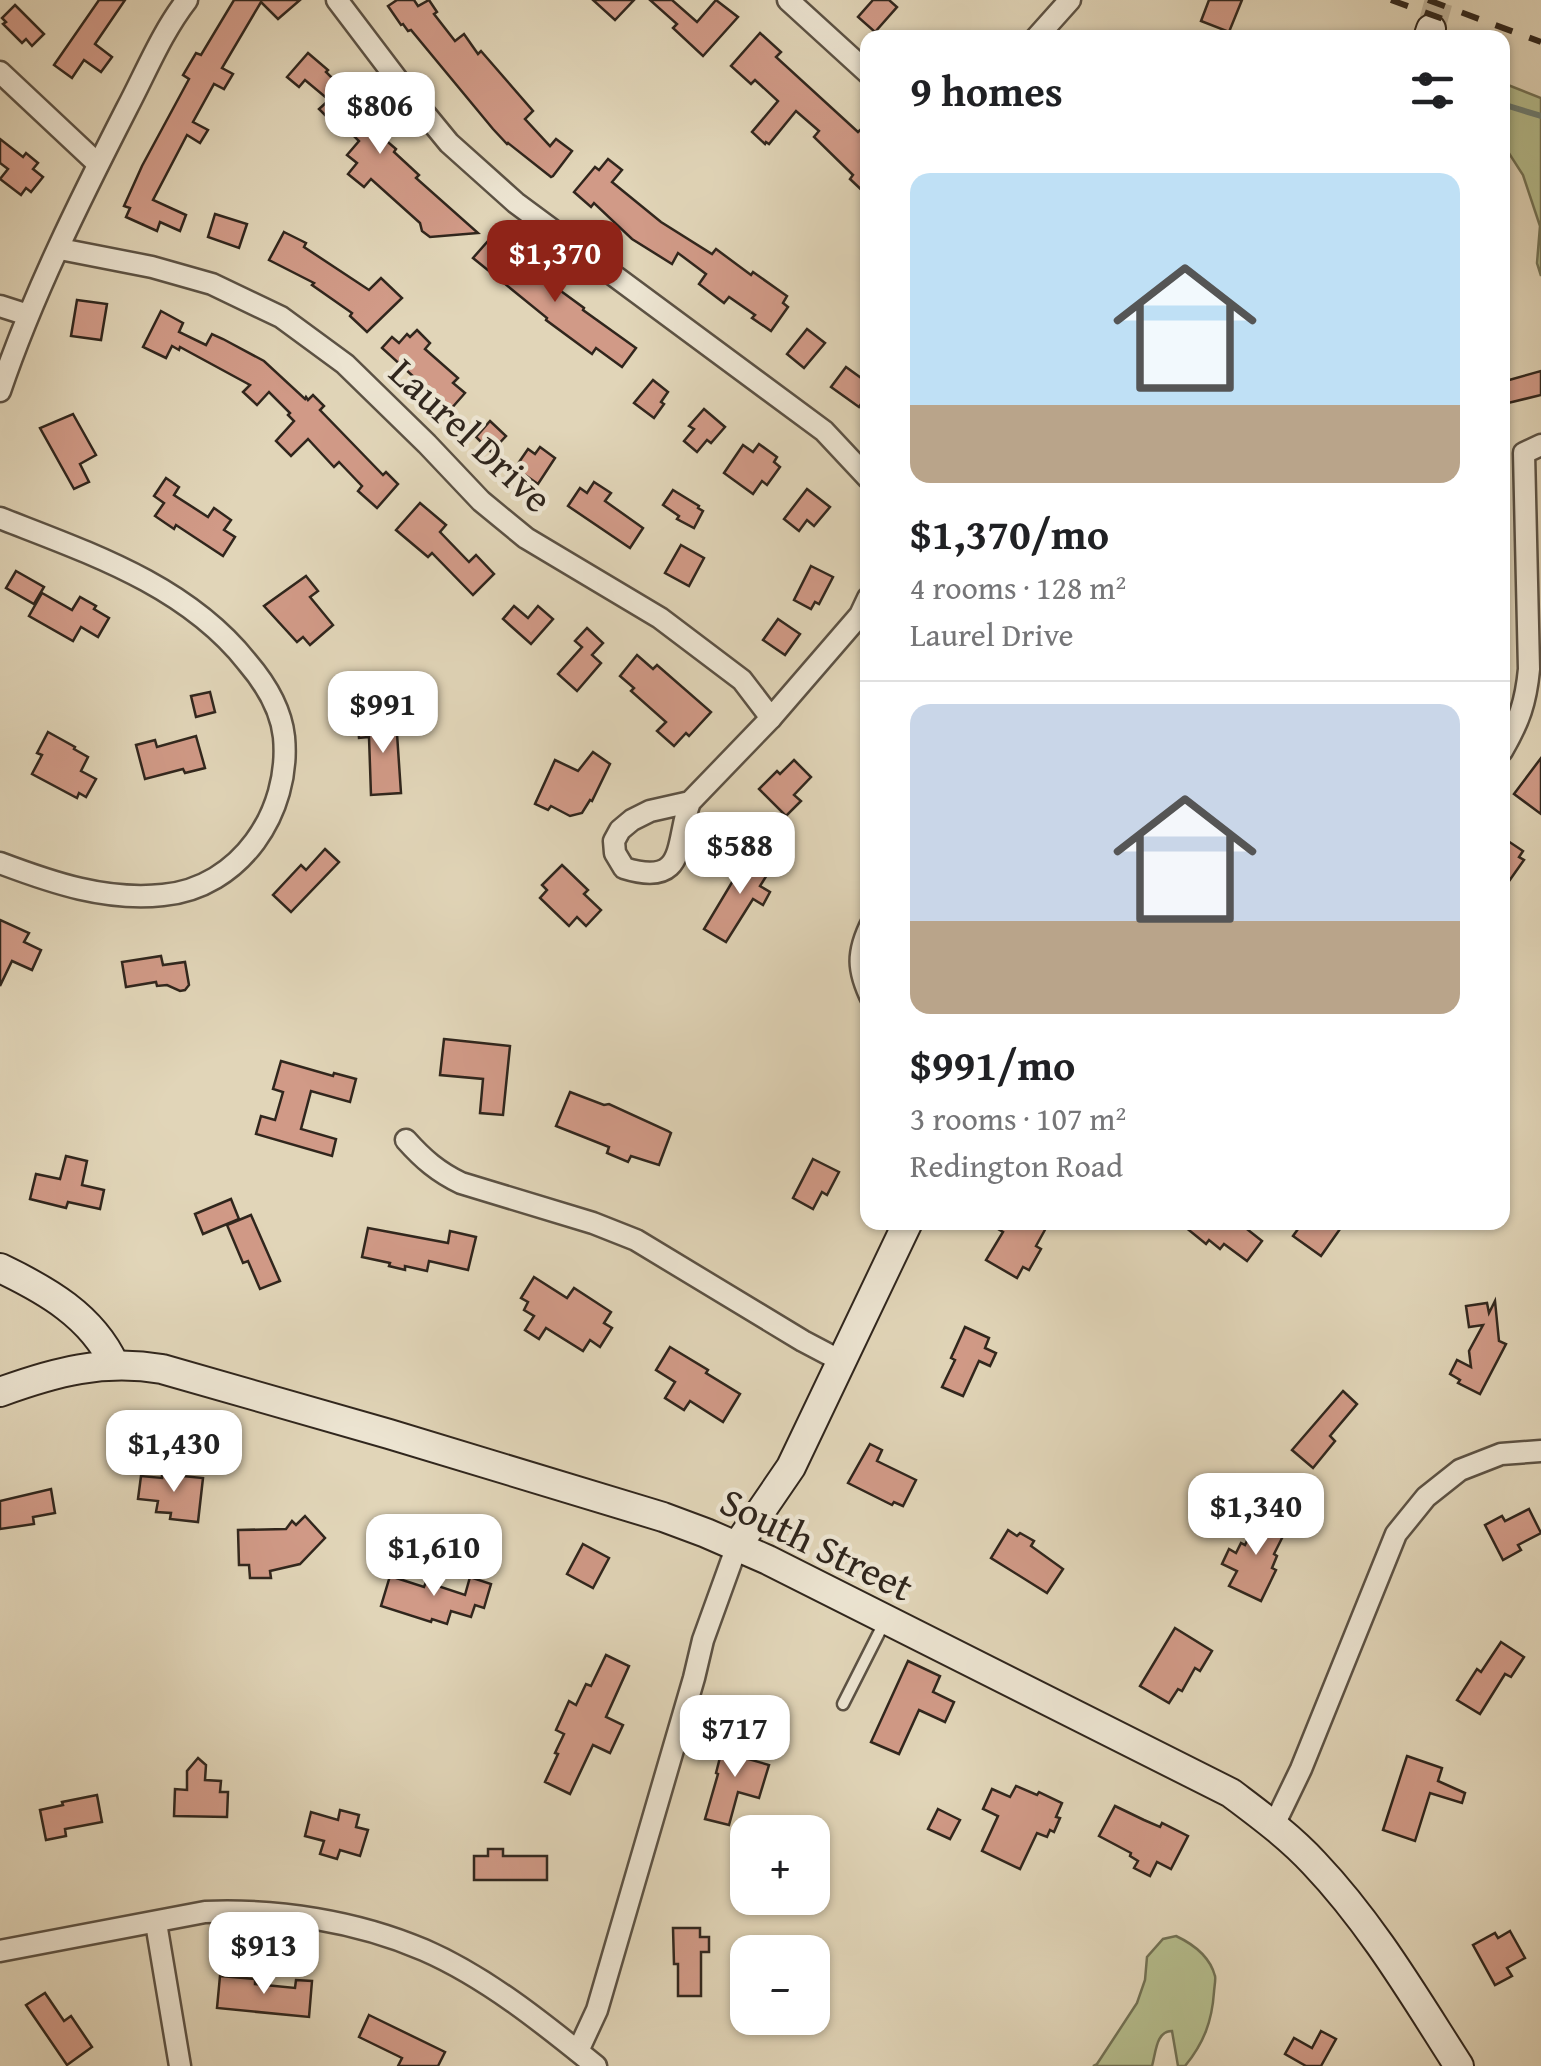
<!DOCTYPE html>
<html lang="en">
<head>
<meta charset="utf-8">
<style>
	:root { --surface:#fff; --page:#f6f6f6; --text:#202124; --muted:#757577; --line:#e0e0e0; --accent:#8f2418 }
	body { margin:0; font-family:"Gentium Book Plus",serif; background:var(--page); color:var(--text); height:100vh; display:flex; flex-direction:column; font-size:38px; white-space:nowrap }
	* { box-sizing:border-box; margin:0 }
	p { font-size:32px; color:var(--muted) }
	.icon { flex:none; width:55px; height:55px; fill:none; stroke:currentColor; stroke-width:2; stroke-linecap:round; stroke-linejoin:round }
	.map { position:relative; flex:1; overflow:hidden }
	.side { position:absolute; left:860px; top:30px; width:650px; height:1200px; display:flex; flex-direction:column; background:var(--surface); border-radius:20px; box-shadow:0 2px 8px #0004 }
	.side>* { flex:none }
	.buttons { position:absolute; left:730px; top:1815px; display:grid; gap:20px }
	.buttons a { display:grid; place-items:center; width:100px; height:100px; border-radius:20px; background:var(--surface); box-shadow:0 2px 8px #0004; font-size:50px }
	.price { position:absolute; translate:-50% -85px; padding:0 22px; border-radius:20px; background:#fff; color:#222; font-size:32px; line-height:65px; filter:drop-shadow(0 2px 5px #0008) }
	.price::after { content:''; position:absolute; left:50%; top:60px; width:30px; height:22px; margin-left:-15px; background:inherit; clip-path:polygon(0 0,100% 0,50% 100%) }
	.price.current { background:var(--accent); color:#fff }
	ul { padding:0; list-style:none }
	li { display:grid; align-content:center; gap:20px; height:530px; padding:0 50px }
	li+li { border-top:2px solid var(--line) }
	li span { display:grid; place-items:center; height:310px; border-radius:20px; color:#555 }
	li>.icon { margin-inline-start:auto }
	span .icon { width:180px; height:180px; fill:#fffc; stroke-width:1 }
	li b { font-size:42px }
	h2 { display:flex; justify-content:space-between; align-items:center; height:120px; padding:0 50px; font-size:42px }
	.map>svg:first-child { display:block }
</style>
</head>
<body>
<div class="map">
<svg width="1541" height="2066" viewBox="0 0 1541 2066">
	<rect width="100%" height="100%" fill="#e1d5b8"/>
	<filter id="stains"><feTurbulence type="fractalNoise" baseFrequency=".002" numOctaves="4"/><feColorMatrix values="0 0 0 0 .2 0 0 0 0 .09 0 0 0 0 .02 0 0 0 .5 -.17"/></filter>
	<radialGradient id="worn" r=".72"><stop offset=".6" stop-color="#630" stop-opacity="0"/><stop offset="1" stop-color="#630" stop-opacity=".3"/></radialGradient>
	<g fill="#b5bd8d" stroke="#727255" stroke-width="2.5">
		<path d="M1503,83L1541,98V276L1537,263L1540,226L1523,175L1503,144Z"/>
		<path d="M1176,1936C1193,1944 1210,1957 1215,1976C1216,1979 1214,1989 1214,1992C1212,2021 1204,2043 1185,2066H1178L1172,2031C1156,2031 1156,2052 1152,2066H1093L1097,2064L1137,2003L1145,1980L1147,1957L1163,1939Z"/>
	</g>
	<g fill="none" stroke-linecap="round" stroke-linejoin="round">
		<path stroke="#6c7e75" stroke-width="6" d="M1502,104L1541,116"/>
	</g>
	<g fill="#d19a87" stroke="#30261d" stroke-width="2.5">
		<path d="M99,0H125L95,44L112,57L101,72L84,60L72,78L54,65Z"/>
		<path d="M234,0H300L278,19L261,2L222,68L233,74L224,89L214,84L193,122L208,130L200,143L187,135L153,200L186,215L180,231L160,222L157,231L126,217L130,208L124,206L142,166L189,79L183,75L196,53L201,55Z"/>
		<path d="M397,0H414L418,6L429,0L437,12L434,14L455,41L464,34L478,54L481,51L533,111L525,119L550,146L556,139L572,151L553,176L551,177L508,143L507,144L493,129L411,30L408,31L403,24L401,25L388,6Z"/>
		<path d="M593,0H634L615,20Z"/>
		<path d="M650,0H672L697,22L716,0L738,17L703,56L673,28L677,24Z"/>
		<path d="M873,0H889L897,7L875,32L858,17Z"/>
		<path d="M1209,0H1242L1229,32L1201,21Z"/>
		<path d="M15,5L44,34L32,46L26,39L22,43L3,24L6,22L2,18Z"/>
		<path d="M760,33L781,52L776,57L858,132L868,123V196L850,179L853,175L814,137L819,131L796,111L769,144L766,142L765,144L752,132L778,101L755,80L751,84L731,66Z"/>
		<path d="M308,53L328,70L326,72L353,99L351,101L360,109L355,114L396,149L394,152L419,175L416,178L478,233L430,237L422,231L420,223L371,179L364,187L348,174L357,163L347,155L359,141L335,117L331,121L319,109L329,100L305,80L299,87L287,77Z"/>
		<path d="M0,139L23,157L26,153L38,163L33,169L43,177L31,192L26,188L21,195L0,179L8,169L0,163Z"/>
		<path d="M608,159L622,170L612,182L661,222L712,254L716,249L751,275L753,272L787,296L783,303L788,307L771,331L752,318L755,315L729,297L724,303L699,284L706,274L678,253L672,264L632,239L594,203L591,207L574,192L595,167L599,170Z"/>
		<path d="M215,214L247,224L239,248L208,237Z"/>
		<path d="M284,232L306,243L304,247L369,290L381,278L402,298L367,332L350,316L352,313L312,285L314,283L269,260Z"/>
		<path d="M488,241L519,267L524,261L537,271L539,269L556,283L554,286L584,308L583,310L636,348L622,367L596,348L592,354L546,320L547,318L473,258Z"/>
		<path d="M77,300L107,304L101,340L71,336Z"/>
		<path d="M161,311L183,323L179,332L206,345L212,334L223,339L264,361L305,399L306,397L308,400L313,395L324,406L320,410L383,475L386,472L398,484L377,508L358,491L362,486L339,462L334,467L308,439L291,456L276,441L294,421L288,415L290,413L269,392L257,405L243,392L250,385L180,347L179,350L172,346L166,358L143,347Z"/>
		<path d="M807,329L825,343L804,368L787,354Z"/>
		<path d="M417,330L430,343L425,349L458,378L453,383L465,393L450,410L382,348L392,337L399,343L407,334L410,337Z"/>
		<path d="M846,367L868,383V394L859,407L831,387Z"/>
		<path d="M1541,371V395L1504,404L1502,382Z"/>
		<path d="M653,380L668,392L661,402L664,404L654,418L634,403Z"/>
		<path d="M704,409L725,427L711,443L707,440L697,452L684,441L694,429L689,426Z"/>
		<path d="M73,414L96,455L80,464L89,482L74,489L40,428Z"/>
		<path d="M490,421L506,436L491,452L476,437Z"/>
		<path d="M759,444L777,457L774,462L780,467L767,485L762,481L753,494L724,473L743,445L753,452Z"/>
		<path d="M540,447L555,458L538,484L515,468L528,449L535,454Z"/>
		<path d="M166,478L179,487L174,495L208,517L214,508L231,520L224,530L235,537L223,556L176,525L174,529L155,516L164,503L154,496Z"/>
		<path d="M594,482L611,493L605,501L643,528L630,548L568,506L580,488L587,493Z"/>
		<path d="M807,489L830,507L814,526L807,520L799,531L784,519Z"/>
		<path d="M673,490L699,506L698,508L703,511L694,528L677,519L679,516L663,505Z"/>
		<path d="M420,503L446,525L440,532L469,562L476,555L494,574L473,595L432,553L428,557L396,530Z"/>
		<path d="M681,545L704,558L689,586L665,573Z"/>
		<path d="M811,566L833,577L819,604L815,602L811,609L794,600Z"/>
		<path d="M16,571L44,587L34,604L6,588Z"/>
		<path d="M306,576L318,591L310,597L333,625L310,645L303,637L297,642L264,606Z"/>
		<path d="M42,593L72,610L80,597L96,606L94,609L109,618L98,637L81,627L73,641L29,616Z"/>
		<path d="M514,606L528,618L538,606L553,619L531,644L503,619Z"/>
		<path d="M778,619L800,634L785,655L763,640Z"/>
		<path d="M587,628L603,643L592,655L601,663L577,691L558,674L582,647L575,641Z"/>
		<path d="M637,655L653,669L657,665L711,712L689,736L686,733L674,746L657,731L666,722L631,691L634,688L620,676Z"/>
		<path d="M210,692L215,712L196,717L191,696Z"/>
		<path d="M396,719L401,793L371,795L369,737L359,738L358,722Z"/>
		<path d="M48,732L75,747L74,749L88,757L81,771L96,779L86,797L79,793L77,798L32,774L42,755L37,753Z"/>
		<path d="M196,736L205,768L185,773L183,769L145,779L136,745L155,740L157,747Z"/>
		<path d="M593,752L610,764L592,801L590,800L582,813L570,816L551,806L548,810L535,804L555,760L578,771Z"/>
		<path d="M1541,758V814L1514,794Z"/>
		<path d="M794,760L811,777L794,795L801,801L786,816L759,789L777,771L780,774Z"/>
		<path d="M1502,837L1523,851L1519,857L1524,860L1502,891Z"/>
		<path d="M325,849L339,862L291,912L273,895L301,865L306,870Z"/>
		<path d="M749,853L772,867L760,886L770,892L763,905L753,899L726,942L704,929L734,879L730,876L739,862L742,864Z"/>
		<path d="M562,865L588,890L584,894L601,910L586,926L577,917L569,926L540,898L547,890L542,885Z"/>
		<path d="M0,920L29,933L24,942L41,950L32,970L12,961L0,986Z"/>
		<path d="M161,956L163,965L185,962L189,985L185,990L180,991L167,985L157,986L156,982L126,987L122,962Z"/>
		<path d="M444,1039L510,1046L503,1115L480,1113L483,1079L440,1075Z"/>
		<path d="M281,1061L333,1076L334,1073L356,1079L350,1102L311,1091L301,1129L336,1139L332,1156L256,1134L261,1116L275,1120L283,1092L273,1089Z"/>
		<path d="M570,1092L604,1105L609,1104L668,1131L671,1133L659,1165L631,1156L628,1162L607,1153L609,1147L556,1126Z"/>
		<path d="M66,1156L87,1161L82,1185L104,1190L100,1209L68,1202L66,1208L30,1199L36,1174L60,1179Z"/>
		<path d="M813,1159L839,1172L827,1195L822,1192L813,1209L793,1198Z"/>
		<path d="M231,1199L239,1219L203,1234L195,1214Z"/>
		<path d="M251,1215L280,1281L260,1289L248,1261L243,1263L227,1225Z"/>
		<path d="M986,1222H1037L1046,1228L1036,1246L1041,1249L1029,1270L1023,1267L1017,1278L986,1260L1003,1232Z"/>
		<path d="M1179,1222H1238L1262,1241L1247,1261L1224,1244L1220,1249L1209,1240L1206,1244Z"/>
		<path d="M1303,1222H1331L1340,1229L1321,1256L1293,1236Z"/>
		<path d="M368,1228L448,1243L450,1231L476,1237L468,1270L429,1261L427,1271L405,1266V1270L389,1266L390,1263L362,1257Z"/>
		<path d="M534,1277L567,1298L574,1288L611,1312L604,1323L612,1328L600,1347L590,1340L583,1351L546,1328L539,1339L525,1330L534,1316L524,1310L528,1302L521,1298Z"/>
		<path d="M1495,1301L1499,1341L1506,1344L1480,1394L1458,1383L1460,1380L1450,1374L1457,1360L1471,1367L1469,1351L1483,1325L1469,1327L1466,1306L1487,1303L1489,1313Z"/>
		<path d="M965,1327L989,1338L985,1348L996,1353L990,1366L979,1361L963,1396L942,1387L955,1360L951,1358Z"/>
		<path d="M670,1347L708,1370L706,1373L740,1394L723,1422L690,1401L684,1410L665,1398L675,1382L656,1370Z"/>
		<path d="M1343,1391L1357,1404L1330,1436L1335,1441L1313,1468L1292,1450Z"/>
		<path d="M870,1444L882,1450L877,1461L916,1480L903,1506L894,1502L892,1505L848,1483Z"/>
		<path d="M162,1474L203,1478L198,1522L170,1519L171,1513L156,1512L158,1501L138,1499L141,1476L162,1478Z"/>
		<path d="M51,1489L55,1513L33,1517L34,1524L0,1529V1501Z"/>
		<path d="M1529,1509L1541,1533L1518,1545L1521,1550L1503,1560L1485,1525L1502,1516L1505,1521Z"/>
		<path d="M1260,1513L1288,1526L1274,1554L1277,1556L1272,1568L1276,1570L1261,1601L1229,1586L1237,1571L1222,1564L1229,1549L1236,1553L1241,1543L1245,1545Z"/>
		<path d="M305,1516L325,1538L300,1564L270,1571L271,1578H250L249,1565H239L238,1530L286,1529L292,1521L296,1525Z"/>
		<path d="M1008,1530L1017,1536L1020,1533L1034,1541L1031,1546L1063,1569L1047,1593L991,1558Z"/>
		<path d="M583,1544L609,1558L593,1588L567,1574Z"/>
		<path d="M390,1576L424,1587L426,1582L465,1595L470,1577L491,1584L484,1608L475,1605L471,1617L451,1611L447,1624L432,1619L431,1622L381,1606Z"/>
		<path d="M1175,1628L1212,1651L1200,1671L1195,1668L1182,1691L1178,1689L1169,1703L1140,1686Z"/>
		<path d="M1501,1642L1524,1657L1511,1677L1505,1674L1480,1714L1457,1700L1477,1669L1481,1672Z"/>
		<path d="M606,1655L629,1666L606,1717L623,1725L610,1753L593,1745L570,1794L545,1782L558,1754L555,1753L564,1734L556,1730L569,1701L576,1705L586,1684L591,1686Z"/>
		<path d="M908,1661L940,1676L933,1692L954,1702L945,1722L919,1710L899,1754L871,1742Z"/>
		<path d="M725,1738L752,1746L748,1759L769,1765L759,1798L738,1792L729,1825L705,1819L718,1774L716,1773Z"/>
		<path d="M1407,1756L1442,1768L1438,1781L1465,1793L1462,1803L1430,1793L1415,1841L1383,1830Z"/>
		<path d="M198,1758L206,1765L205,1780L221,1781L220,1792H228L227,1817L174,1816L175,1789L187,1790V1771Z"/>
		<path d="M1016,1786L1037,1795L1039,1792L1062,1803L1056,1817L1060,1818L1054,1832L1050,1830L1047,1837L1037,1833L1020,1869L982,1851L998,1816L983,1809L992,1789L1010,1797Z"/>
		<path d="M97,1795L102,1822L65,1829L66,1836L46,1840L40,1810L63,1805L62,1802Z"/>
		<path d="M1115,1806L1144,1820L1160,1827L1162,1823L1188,1836L1171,1869L1157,1862L1150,1876L1134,1868L1138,1861L1130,1856L1131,1853L1099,1836Z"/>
		<path d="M938,1809L960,1820L950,1839L928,1829Z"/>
		<path d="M340,1810L359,1815L356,1827L368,1830L360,1856L340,1850L337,1859L320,1854L324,1841L305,1836L311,1812L338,1820Z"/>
		<path d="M488,1849H503V1856H547V1880H474V1856H488Z"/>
		<path d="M673,1928H700V1937H709V1952H701V1996H678V1964H674Z"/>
		<path d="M1510,1931L1525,1958L1507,1968L1512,1976L1495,1985L1473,1945L1495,1933L1498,1938Z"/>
		<path d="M220,1976L255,1979V1984L295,1988L296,1980L312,1981L309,2017L217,2008Z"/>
		<path d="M45,1993L64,2021L71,2016L92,2047L67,2065L26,2005Z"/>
		<path d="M369,2015L445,2052L438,2066H398L402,2058L359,2037Z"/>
		<path d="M1321,2031L1336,2039L1321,2066H1306L1285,2054L1294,2038L1312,2048Z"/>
	</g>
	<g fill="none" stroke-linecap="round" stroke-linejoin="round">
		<path stroke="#beb299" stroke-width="28" stroke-dasharray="28 14" stroke-linecap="butt" d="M1431,29L1439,0"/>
		<g stroke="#5c5244" stroke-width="15">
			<g id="lane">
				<path d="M868,919C851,952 852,971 868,1003"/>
				<path d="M843,1704L885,1621"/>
			</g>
		</g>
		<g stroke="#5c5244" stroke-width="25">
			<g id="street">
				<path d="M337,0L403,87L449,143L516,203L824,431L868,478"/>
				<path d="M788,0L868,73"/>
				<path d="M1036,38L1070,0"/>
				<path d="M0,72L98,164"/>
				<path d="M60,249L152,267L212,284L281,317L345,364L427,444L481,501L526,538L660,618L742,680L771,718L860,615L868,598"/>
				<path d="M0,306L28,315"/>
				<path d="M0,391C33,294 80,200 127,108C146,72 162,32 187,0"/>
				<path d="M0,518C89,553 186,585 247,662C265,683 281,709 284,737C291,812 240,888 163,895C106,901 53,883 0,863"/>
				<path d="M1502,751C1519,722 1526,702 1529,669L1524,453L1541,445"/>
				<path d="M690,802C675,842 688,888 624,868L615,853L614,841L620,830L632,820L650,811L690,802L771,718"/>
				<path d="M406,1140C423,1159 438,1172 461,1183L593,1223L636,1240L803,1341L841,1361"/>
				<path d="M1274,1825L1301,1769L1396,1534L1426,1497L1460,1470L1501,1454L1541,1451"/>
				<path d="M156,1923L180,2066"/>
				<path d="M0,1951L205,1912C278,1909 356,1921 424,1950C486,1977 543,2023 596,2066"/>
				<path d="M578,2051L597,2010L694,1678L703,1640L737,1546"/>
			</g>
		</g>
		<g stroke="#30261d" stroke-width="32">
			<g id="secondary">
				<path d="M1428,38L1431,29"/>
				<path d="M0,1268C46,1290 92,1316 114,1364"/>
				<path d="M0,1392C55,1372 103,1359 162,1369L389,1434L663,1517L706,1533L768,1560L1231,1793C1260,1815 1289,1836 1314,1863C1372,1924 1414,1996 1459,2066"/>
				<path d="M737,1546L791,1467L908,1222"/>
			</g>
		</g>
		<use href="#lane" stroke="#ece4d1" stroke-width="10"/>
		<use href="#street" stroke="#ece4d1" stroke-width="20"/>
		<use href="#secondary" stroke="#ece4d1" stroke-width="28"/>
		<g stroke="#30261d" stroke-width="6" stroke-dasharray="18 18" stroke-linecap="butt">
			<path d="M1391,0L1443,19"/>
			<path d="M1428,0L1541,42"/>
		</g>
	</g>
	<g text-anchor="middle" stroke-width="9" stroke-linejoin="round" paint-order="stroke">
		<g font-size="40" fill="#30261d" stroke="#ece4d1">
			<text transform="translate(471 435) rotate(43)" y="14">Laurel Drive</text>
			<text transform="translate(817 1544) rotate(26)" y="14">South Street</text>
		</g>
	</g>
	<rect width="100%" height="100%" filter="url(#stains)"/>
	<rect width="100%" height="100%" fill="url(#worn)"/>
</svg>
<div class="buttons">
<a>+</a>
<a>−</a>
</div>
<b class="price" style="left:380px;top:157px">$806</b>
<b class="price current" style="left:555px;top:305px">$1,370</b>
<b class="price" style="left:383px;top:756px">$991</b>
<b class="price" style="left:740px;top:897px">$588</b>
<b class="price" style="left:174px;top:1495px">$1,430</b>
<b class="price" style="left:1256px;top:1558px">$1,340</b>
<b class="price" style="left:434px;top:1599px">$1,610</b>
<b class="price" style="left:735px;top:1780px">$717</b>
<b class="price" style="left:264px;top:1997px">$913</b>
<section class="side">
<h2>9 homes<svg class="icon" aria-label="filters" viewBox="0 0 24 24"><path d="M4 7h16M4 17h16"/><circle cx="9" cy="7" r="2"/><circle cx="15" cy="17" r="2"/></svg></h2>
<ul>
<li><span style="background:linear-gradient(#bfe0f5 75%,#b9a48a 0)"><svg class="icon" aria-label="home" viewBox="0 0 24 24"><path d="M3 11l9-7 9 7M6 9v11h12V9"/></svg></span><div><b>$1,370/mo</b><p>4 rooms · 128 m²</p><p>Laurel Drive</p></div></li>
<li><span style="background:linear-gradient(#c9d6e8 70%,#b9a48a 0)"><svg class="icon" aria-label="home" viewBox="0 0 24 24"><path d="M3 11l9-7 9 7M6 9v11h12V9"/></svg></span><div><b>$991/mo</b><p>3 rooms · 107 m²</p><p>Redington Road</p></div></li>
</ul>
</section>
</div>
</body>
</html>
